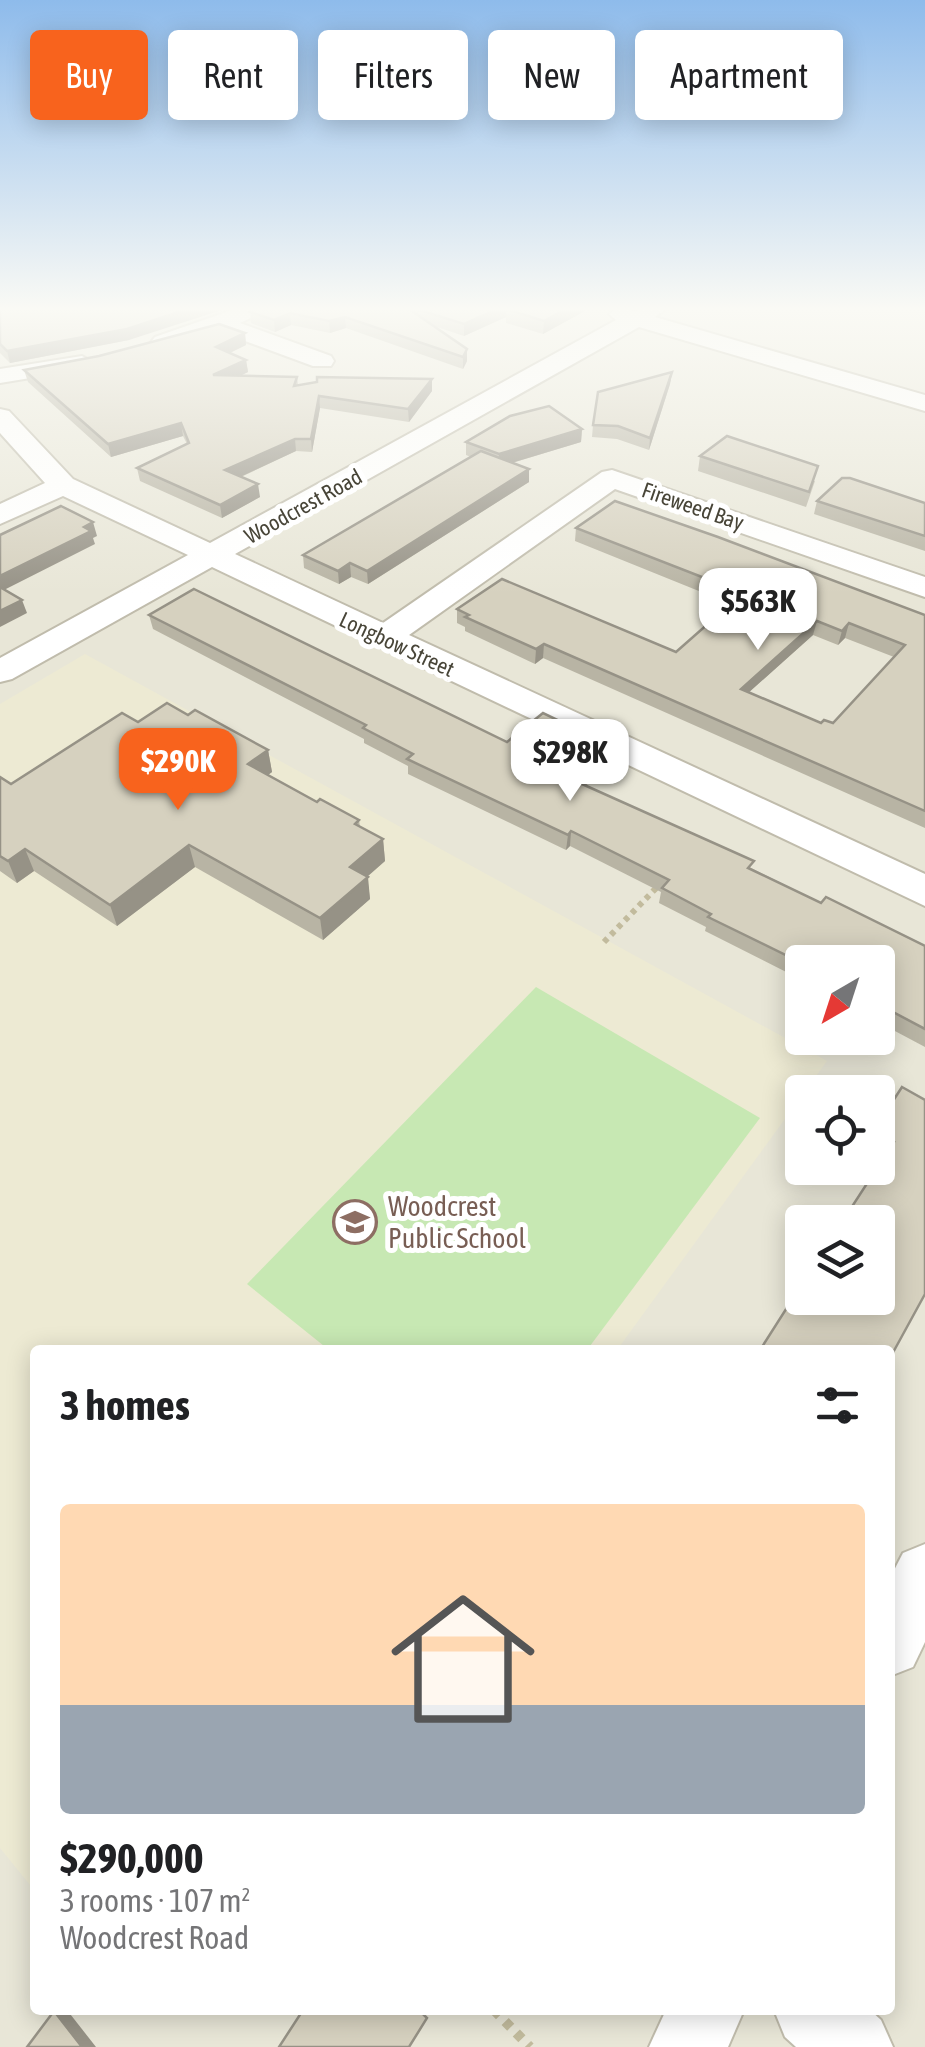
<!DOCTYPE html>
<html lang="en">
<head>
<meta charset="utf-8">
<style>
	:root { --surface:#fff; --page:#f2f2f2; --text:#202124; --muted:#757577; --accent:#f8631d }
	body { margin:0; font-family:"Asap Condensed",sans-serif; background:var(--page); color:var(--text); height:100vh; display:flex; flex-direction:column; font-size:38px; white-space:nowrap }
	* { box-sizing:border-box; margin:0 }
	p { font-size:32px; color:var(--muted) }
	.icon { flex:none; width:55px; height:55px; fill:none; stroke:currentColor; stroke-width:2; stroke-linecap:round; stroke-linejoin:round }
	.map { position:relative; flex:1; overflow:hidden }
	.drawer { position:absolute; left:30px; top:1345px; width:865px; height:670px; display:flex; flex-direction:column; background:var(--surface); border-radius:10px; box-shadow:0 5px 25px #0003 }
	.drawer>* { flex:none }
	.top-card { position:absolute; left:30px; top:30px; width:865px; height:90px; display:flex; gap:20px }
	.needle { width:65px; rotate:219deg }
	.fabs { position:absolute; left:785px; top:945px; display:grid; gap:20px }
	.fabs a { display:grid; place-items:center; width:110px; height:110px; border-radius:10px; background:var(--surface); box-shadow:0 5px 25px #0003; font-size:50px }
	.price { position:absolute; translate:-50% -85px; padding:0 22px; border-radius:20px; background:#fff; color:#222; font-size:32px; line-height:65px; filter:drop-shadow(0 2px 5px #0008) }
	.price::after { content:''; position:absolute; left:50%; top:60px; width:30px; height:22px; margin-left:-15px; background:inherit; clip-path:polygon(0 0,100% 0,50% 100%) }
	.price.current { background:var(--accent); color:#fff }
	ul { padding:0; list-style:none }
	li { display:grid; align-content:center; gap:20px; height:530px; padding:0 30px }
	li span { display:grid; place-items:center; height:310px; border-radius:10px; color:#555 }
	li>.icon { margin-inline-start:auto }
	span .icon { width:180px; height:180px; fill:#fffc; stroke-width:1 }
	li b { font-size:42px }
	h2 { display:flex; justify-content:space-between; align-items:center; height:120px; padding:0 30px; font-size:42px }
	.tag { padding:0 35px; border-radius:10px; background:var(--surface); box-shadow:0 5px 25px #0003; font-size:35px; line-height:90px }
	.tag.current { background:var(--accent); color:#fff }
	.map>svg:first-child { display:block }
</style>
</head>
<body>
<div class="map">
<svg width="925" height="2047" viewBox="0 0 925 2047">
	<rect width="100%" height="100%" fill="#f4f3e9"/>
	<path fill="#e8e6d7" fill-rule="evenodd" d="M0,307H925V2047H0ZM802,962H878V1038H802ZM802,1092H878V1168H802ZM802,1222H878V1298H802ZM35,1350H890V2010H35Z"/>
	<path fill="#edead3" d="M85,654L827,1061L617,1350H35V1891L0,1848V704Z"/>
	<path fill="#c7e8b3" d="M536,987L760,1118L587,1350H329L247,1284Z"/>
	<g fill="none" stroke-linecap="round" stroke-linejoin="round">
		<g stroke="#c0bcac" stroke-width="4">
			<g id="minor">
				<path d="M241,307H274L240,323L331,356L334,361L331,366H313L218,331L163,349L151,342L155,337Z"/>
				<path d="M620,307L633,311L668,307L655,317L925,395V411L639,327L235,554L383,623L602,472L612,470L925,577V597L615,489L409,635L925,874V906L212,567L12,679L0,682V658L188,555L63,496L0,524V504L45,483L0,433V409L9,411L73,479L210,543L616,320L609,314Z"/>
				<path d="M82,356L94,363L91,368L0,383V369Z"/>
				<path d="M925,1544V1642L913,1667L890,1676V1578L903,1553Z"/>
				<path d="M666,2010H744L728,2047H649Z"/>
				<path d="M774,2010H870L881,2020L893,2047H796L785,2037Z"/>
			</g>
		</g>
		<path stroke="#c2bb9d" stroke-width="6" stroke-dasharray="5 5" stroke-linecap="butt" d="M604,942L660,884"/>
		<path stroke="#c2bb9d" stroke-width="10" stroke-dasharray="8 8" stroke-linecap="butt" d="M494,2010L530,2047"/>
		<use href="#minor" fill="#fff" fill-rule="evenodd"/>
	</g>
	<g fill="#b8b4a4" fill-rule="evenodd">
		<path d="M0,307L129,340L10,363L0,353Z"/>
		<path d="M259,307H592L543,334L506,323V317L464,336L434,326L467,349V361L463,369L346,328L330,333L291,325L275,332L251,323L250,312Z"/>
		<path d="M245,333L246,345L230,353L246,360L248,372L240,376L297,377L298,385L432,379V391L409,422L320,408L312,452L296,451L241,477L260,497L222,518L140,481L137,468L187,444L183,436L111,457L28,382L24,370Z"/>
		<path d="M672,372L670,384L649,450L617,439L592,437L593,425Z"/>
		<path d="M582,429L581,442L512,463L529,482L368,584L351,577L339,584L304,568L303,555L471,457L466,455V442Z"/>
		<path d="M700,456L815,481L806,507L698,471Z"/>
		<path d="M817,501L925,503V551L814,514Z"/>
		<path d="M576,528L925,615V828L543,658L535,664L465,631V627L457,623V609L676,652L731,604L575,541ZM813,635L838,645L845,638L894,657L833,723H821L749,692Z"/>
		<path d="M149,615L507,742L565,739L545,758L588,778L587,786L821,903L925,946V1047L878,1022V962H802V980L705,931L706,927L659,903L661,892L570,846L566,850L408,774V766L364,743V739L153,629Z"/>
		<path d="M188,715L268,750L272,772L268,775L317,802L359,820L360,827L383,839L385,861L367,877L370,899L323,940L195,867L117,926L34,871L17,883L0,871V777L11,784L138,722Z"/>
		<path d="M902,1087L890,1358L886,1154L878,1149V1124Z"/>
	</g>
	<g fill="#969286">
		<path d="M194,307H231L129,340L10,363L7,351Z"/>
		<path d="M502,307H526L506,309V317L464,336V324Z"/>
		<path d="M569,307H592L543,334L544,321Z"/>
		<path d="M290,313L291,325L275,332L274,320Z"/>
		<path d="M345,317L346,328L330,333L329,321Z"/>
		<path d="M245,333L246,345L217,359L216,347Z"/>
		<path d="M467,349V361L463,369V357Z"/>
		<path d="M246,360L248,372L215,388L213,375Z"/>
		<path d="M672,372L670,384L649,450L650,438Z"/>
		<path d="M432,379V391L409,422L408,409Z"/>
		<path d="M319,396L320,408L312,452L311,439Z"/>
		<path d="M181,423L183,436L111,457L108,444Z"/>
		<path d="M582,429L581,442L498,467L499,454Z"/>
		<path d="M295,439L296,451L227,483L225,470Z"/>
		<path d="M529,469V482L368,584L367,571Z"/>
		<path d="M258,484L260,497L222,518L220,505Z"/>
		<path d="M93,522L97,536L93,538L95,544L0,592V576Z"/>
		<path d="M350,563L351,577L339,584L338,571Z"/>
		<path d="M22,600L27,613L0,627V611Z"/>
		<path d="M817,621L813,635L737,703L741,689Z"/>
		<path d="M849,623L845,638L838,645L842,631Z"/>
		<path d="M544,644L543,658L535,664L536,649Z"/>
		<path d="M566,724L565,739L534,769L535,754Z"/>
		<path d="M268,750L272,772L253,786L248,764Z"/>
		<path d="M571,831L570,846L566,850L568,835Z"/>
		<path d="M383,839L385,861L353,889L350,867Z"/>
		<path d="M189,845L195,867L117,926L110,905Z"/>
		<path d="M25,849L34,871L17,883L8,861Z"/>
		<path d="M368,877L370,899L323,940L320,918Z"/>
		<path d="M59,2010H67L96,2047H82L54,2011Z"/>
	</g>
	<g fill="#d6d1bf" stroke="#969286" stroke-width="2.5" fill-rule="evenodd">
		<path d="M0,307H194L127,329L7,351L0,344Z"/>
		<path d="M259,307H406L467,349L463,357L345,317L329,321L290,313L274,320L250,312Z"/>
		<path d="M410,307H502L464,324Z"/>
		<path d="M511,307H569L544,321L506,309Z"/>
		<path d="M219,324L245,333L216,347L246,360L213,375L297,377L294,386L317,382V377L432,379L408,409L319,396L311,439H295L225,470L258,484L220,505L137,468L189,443L181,423L108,444L24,370L99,356Z"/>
		<path d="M672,372L650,438L618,426L593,425L598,392Z"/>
		<path d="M549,406L582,429L499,454L466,442L510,416Z"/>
		<path d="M727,436L818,466L809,492L700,456Z"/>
		<path d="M481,451L529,469L367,571L350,563L338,571L303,555Z"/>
		<path d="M842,478H850L925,503V536L817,501Z"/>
		<path d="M615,501L718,537L925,615V811L544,644L536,649L465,617L469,615L457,609L502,579L676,652L743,593L576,528ZM817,621L842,631L849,623L905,645L833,723L824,720L821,723L741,689Z"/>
		<path d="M61,506L93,522L84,527L91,531L0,576V535Z"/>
		<path d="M0,587L22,600L0,611Z"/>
		<path d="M194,589L507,742L543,713L566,724L535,754L588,778L582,784L754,861L748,868L821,903L826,897L925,946V1029L878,1004V962L802,963L708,917L711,914L662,888L669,880L571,831L568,835L407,759L413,754L363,728L366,725L149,615Z"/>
		<path d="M167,703L188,715L195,710L268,750L248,764L317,802L320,799L359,820L355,824L383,839L350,867L368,877L320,918L189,845L110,905L25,849L8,861L0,856V777L11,784L122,713L138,722Z"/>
		<path d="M902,1087L925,1100V1294L890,1358V1350H760L802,1284V1298H878V1222H842L894,1142L878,1132V1124Z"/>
		<path d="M303,2010H419L427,2018L409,2047H279Z"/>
		<path d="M54,2011L82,2047H27Z"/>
	</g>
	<linearGradient id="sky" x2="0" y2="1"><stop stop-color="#8ebbeb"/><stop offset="0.52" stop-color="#fafaf5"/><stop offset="1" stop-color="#fafaf5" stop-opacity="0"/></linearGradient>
	<rect width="925" height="594" fill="url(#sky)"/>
	<defs>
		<g id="school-ring" transform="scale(2.25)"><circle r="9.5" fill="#fff" stroke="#8d6e63" stroke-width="1.5"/><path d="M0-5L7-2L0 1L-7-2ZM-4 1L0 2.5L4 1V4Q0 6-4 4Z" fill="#8d6e63"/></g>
	</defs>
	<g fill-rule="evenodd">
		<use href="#school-ring" x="355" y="1222"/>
	</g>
	<g text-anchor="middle" stroke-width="10" stroke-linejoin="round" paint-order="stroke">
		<g font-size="22" fill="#484538" stroke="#fff">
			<text transform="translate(303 506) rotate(-29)" y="8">Woodcrest Road</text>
			<text transform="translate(693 506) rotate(19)" y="8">Fireweed Bay</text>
			<text transform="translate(397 644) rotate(25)" y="8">Longbow Street</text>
		</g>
		<g font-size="28" fill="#785e54" stroke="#fff" text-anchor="start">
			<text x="388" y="1216">Woodcrest<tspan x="388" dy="32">Public School</tspan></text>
		</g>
	</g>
</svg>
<div class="fabs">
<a><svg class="needle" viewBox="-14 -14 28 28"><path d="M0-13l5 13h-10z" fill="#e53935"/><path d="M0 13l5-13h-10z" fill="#757577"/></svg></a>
<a><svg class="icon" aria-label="locate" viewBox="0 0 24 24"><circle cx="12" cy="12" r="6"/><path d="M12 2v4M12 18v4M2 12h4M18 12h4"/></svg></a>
<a><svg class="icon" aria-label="layers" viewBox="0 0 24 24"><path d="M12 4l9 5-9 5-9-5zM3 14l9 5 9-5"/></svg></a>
</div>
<b class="price" style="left:758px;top:653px">$563K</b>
<b class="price" style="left:570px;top:804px">$298K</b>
<b class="price current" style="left:178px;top:813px">$290K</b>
<div class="top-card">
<a class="tag current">Buy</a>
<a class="tag">Rent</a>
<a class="tag">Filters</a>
<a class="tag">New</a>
<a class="tag">Apartment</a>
</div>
<section class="drawer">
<h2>3 homes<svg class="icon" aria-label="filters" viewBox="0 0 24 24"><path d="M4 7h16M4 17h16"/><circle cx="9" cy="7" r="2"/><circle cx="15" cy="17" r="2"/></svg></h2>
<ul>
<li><span style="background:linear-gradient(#ffd9b3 65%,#9aa5b1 0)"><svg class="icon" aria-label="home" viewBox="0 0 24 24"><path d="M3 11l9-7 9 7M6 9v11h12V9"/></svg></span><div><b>$290,000</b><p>3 rooms · 107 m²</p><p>Woodcrest Road</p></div></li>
</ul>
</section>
</div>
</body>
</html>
